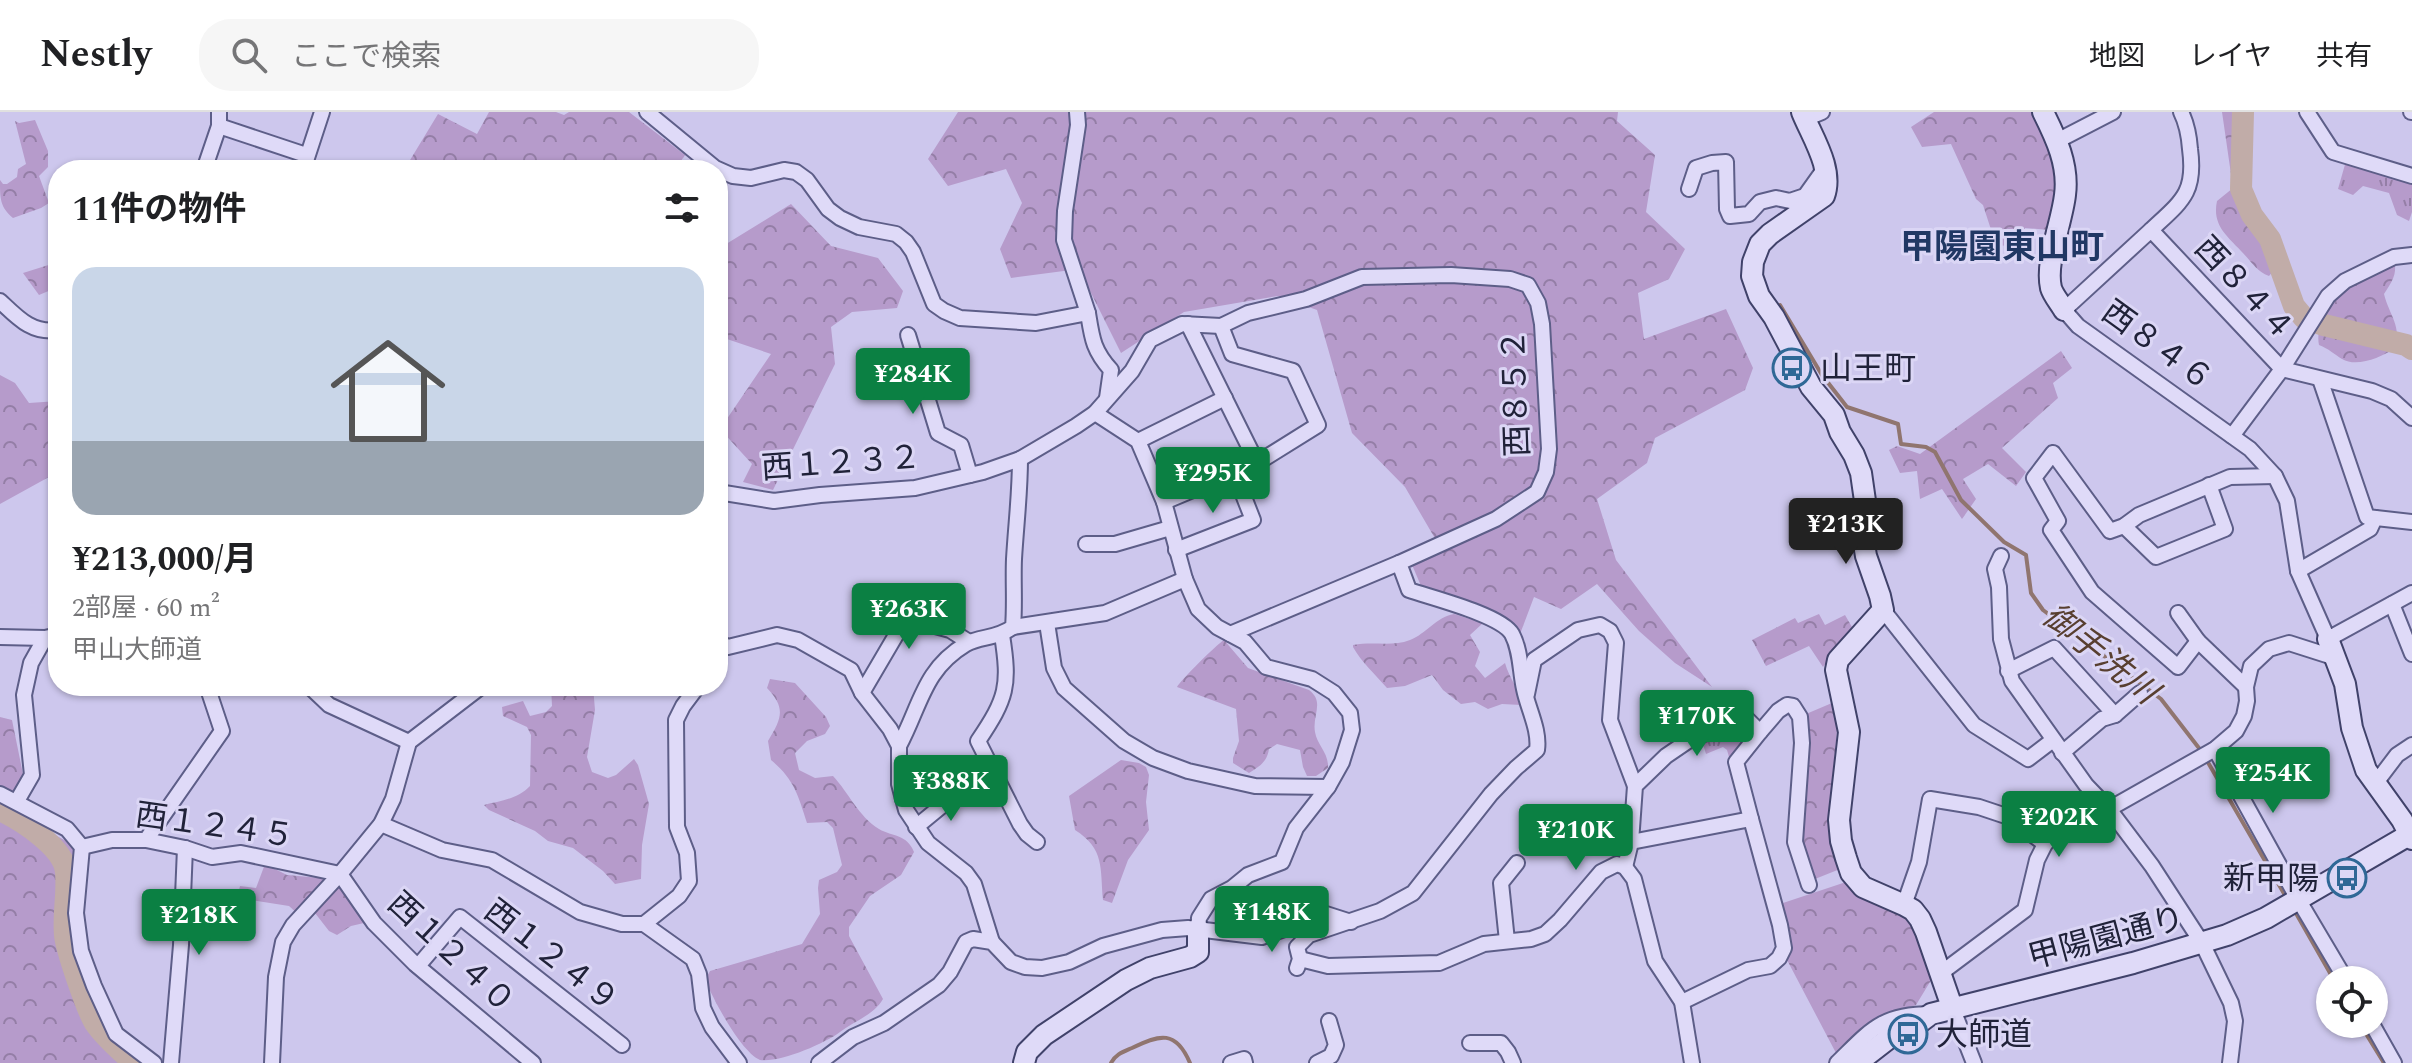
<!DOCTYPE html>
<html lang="ja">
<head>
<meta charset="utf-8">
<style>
	:root { --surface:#fff; --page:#f6f6f6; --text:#202124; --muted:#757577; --line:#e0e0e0; --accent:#0b8043 }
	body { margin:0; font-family:Spectral,"Noto Sans JP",serif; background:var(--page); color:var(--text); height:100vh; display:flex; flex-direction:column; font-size:30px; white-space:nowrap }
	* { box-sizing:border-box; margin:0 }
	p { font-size:26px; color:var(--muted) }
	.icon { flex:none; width:44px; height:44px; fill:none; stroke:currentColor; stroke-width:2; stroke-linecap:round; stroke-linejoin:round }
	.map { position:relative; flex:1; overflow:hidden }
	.sheet { position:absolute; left:48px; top:48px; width:680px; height:536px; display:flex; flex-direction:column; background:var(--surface); border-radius:32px; box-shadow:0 2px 6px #0004 }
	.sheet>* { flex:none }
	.fabs { position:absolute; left:2316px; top:854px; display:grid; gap:16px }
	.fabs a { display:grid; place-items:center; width:72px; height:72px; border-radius:50%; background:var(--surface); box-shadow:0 2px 6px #0004; font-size:40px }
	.price { position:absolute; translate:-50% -68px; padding:0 18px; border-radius:8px; background:var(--accent); color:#fff; font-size:26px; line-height:52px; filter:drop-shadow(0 2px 4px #0008) }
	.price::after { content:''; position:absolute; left:50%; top:48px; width:24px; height:18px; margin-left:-12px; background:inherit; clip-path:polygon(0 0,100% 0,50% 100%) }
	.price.on { background:#222; color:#fff }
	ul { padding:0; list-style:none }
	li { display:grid; align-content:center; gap:16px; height:424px; padding:0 24px }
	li+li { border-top:2px solid var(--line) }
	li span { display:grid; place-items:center; height:248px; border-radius:24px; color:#555 }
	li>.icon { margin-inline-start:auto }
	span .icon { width:144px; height:144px; fill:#fffc; stroke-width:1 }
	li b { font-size:34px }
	h2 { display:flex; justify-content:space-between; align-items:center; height:96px; padding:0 24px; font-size:34px }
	header { display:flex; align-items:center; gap:48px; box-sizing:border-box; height:112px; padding:0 40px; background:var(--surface); border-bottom:2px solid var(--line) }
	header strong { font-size:38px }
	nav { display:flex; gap:44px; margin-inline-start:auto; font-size:28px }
	.search { width:560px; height:72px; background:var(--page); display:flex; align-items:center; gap:20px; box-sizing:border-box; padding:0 28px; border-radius:32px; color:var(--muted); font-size:30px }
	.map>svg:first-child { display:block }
</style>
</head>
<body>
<header>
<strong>Nestly</strong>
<div class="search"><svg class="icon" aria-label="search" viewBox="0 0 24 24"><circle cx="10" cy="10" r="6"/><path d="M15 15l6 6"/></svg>ここで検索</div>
<nav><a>地図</a><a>レイヤ</a><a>共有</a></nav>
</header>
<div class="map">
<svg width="2412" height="951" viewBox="0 0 2412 951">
	<defs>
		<pattern id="grass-tufts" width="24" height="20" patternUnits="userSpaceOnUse" patternTransform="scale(2)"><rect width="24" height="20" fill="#b69bcb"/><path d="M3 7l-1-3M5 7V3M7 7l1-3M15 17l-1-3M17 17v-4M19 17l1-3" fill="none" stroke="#947ea6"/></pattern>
		<pattern id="forest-crowns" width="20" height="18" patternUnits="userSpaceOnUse" patternTransform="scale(2)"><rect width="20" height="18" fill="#b69bcb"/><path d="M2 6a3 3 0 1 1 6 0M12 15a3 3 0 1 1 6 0" fill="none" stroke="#947ea6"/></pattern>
	</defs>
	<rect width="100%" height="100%" fill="#cdc7ed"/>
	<g fill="url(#grass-tufts)">
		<path d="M2346,49L2412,69V100L2409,109L2397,103L2389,81L2363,74L2353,83L2338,77Z"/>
		<path d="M1735,607H1739L1748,615L1749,625L1729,645L1727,638L1723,635L1706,642L1702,629Z"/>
	</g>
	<g fill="url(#forest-crowns)">
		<path d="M489,0H556L564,3L569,0H629L685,43L675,58H404L438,2L477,22Z"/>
		<path d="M958,0H1618L1617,9L1655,43L1646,100L1685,137L1669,167L1638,181L1644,227L1726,197L1753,256L1745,278L1655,326L1647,351L1597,387L1616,448L1712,575L1675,551L1639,519L1597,472L1561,497L1534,485L1520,522L1481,494L1421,474L1410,448L1440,435L1405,375L1352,321L1317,198L1278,184L1184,200L1121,241L1079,157L1011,166L1000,137L1022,91L1006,57L948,74L928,47Z"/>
		<path d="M1934,0H2032L2052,30L2060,68L2050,118L2025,116L2020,135L1996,133L1983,93L1976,87L1951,32L1922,35L1911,15Z"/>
		<path d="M2222,0H2240L2238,87L2249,111L2269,139L2274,158L2269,164C2256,159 2251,149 2241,139C2226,123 2212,113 2217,89L2233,76Z"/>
		<path d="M35,8L48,39V55L39,64L49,91L41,96L13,106C0,95 0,87 0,68L3,72H7L17,65L18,57L26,52L15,9L19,11Z"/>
		<path d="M791,92L831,134L878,146L903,179L897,196L852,200L831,215L835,252L773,378L743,370L752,352L720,317L771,242L718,224V137Z"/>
		<path d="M2394,149C2398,162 2391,171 2384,182C2389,203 2403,215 2394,237C2381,245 2357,256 2342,247C2334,242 2329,237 2319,233C2316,216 2325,192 2338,180C2348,171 2381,156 2394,149Z"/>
		<path d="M58,150V175L39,183L23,161Z"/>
		<path d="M2061,239L2072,256L2053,271L2058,286L2002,336L2026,360L2016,374L1988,352L1963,367L1976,387L1962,407L1942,377L1920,387L1917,359L1900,361L1889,338L1897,334L1920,342Z"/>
		<path d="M0,263L15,271L29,291L58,289V360L0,392Z"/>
		<path d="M1454,502L1483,511L1470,523L1480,540L1475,554L1485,566L1505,551C1509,566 1520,578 1521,593L1502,592L1488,597L1475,590L1461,592L1443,578L1432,563L1405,574L1387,576C1375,562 1362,551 1353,535V533C1373,529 1392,535 1410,528C1426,522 1436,505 1454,502Z"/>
		<path d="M1819,502L1825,513L1845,503L1852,515L1823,555L1809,534L1766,554L1752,528L1795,506L1798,511Z"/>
		<path d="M1224,528L1248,556L1309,578C1325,590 1312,603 1315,620C1317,633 1329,641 1328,656L1316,664H1307L1303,655L1300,638L1277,632L1269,637C1267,650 1260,654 1249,661L1233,651V646L1239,629L1236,597L1177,575C1180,569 1217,532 1224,528Z"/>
		<path d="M770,567L795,571L826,605L830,614L825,622L807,629L795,641L799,658L815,666L833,664C849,681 858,704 879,717C893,725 907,722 914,740L901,763L870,784L849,815V824L883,887C875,902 853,910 840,920C824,932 779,951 760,948C740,939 714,888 705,868L710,859L802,832L820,802L818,776L819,768L837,760L842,753L833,716L827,710L807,711C798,683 794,667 771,648L768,629C782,606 786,596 767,576Z"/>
		<path d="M551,574H593L595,598L587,645L592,660L608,666L616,663L634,647L638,653L649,692L642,733L641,767L615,772L603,759L573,736L548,729L535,719L489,698L484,693C500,689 518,687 530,674L531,623L527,615L503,604L502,595L523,589L530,604L546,600L552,594Z"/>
		<path d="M1832,591L1837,618L1828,714L1840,757L1815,767L1801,729L1806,602Z"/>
		<path d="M0,605L12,608L24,667L12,699L75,734L67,786L85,860L143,951H0Z"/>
		<path d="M1121,648L1139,651L1146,655L1149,663L1146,690L1149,718L1128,748L1112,791L1103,788C1100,756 1105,737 1075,718L1069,684Z"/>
		<path d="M265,752L287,763L320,766L343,777L361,799L364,811L351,814L337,823L329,819L315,801L306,809L289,794L237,786L240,774L256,776Z"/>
		<path d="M1846,770C1864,795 1896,789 1910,807C1920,819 1927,849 1933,865L1916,893L1872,908L1836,941L1786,846L1789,829L1783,791Z"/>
	</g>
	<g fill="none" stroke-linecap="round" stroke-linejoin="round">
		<g stroke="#90756f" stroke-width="4">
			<path d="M1780,193L1822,263L1847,295L1898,312L1901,332L1926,335L1935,340L1961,388L2004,430L2026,443L2031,481L2043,498L2161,587L2202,640"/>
			<path d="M2206,647L2286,785"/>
			<path d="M2293,796L2334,868"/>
			<path d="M2360,912L2384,951"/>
			<path d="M1111,951C1116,942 1123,940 1132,936C1160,922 1176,918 1190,951"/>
		</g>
		<g stroke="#c1aca8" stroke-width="22">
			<path d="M2243,0L2241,77L2252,103L2270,127L2294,194L2304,206L2324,213L2406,233L2412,237"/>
			<path d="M0,698C21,708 64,735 66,760C68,781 63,802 65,823C66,837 87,898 95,911C105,926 121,939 134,951"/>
		</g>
		<g stroke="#5d5e88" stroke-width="18">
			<g id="street">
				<path d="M647,0L715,56L733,64L751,66L784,58L796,60L807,68L828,97L840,106L859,115L896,122L906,130L913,140L934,192L944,199L960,206L1036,211L1088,201C1092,226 1093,238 1111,258L1107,286"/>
				<path d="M1077,0L1078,13L1065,99L1064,128L1088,201"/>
				<path d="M2307,0L2333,40L2412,64"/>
				<path d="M2411,0H2412"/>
				<path d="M1805,7L1822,0"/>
				<path d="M219,14L306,43"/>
				<path d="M2057,29L2113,0"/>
				<path d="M304,55L322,0"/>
				<path d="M204,58L219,14V0"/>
				<path d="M1689,77L1696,56L1712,51L1726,50L1727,97L1730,104L1749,102L1760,90L1776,86L1790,89L1805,84L1825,56"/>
				<path d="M2151,118C2182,89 2196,81 2190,37C2189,23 2187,12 2181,0"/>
				<path d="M0,189C18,206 32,222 58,218"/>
				<path d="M1188,212L1257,351"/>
				<path d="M908,223L938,321L961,333L970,363"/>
				<path d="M2320,267L2367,405L2412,410"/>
				<path d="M1095,301L1138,329L1164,390L1185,467L1198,497L1217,515L1245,530L1266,555L1312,567L1334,581L1350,601L1352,618L1342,650L1328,675L1296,716L1282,750L1248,763L1232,776L1211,787L1199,806L1198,817"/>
				<path d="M2412,306L2391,287L2372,279L2282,257L2151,118L2064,198L2078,214L2250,337L2275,364L2287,389L2298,459L2328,527L2412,481"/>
				<path d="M2232,324L2282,257L2328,184L2345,169L2394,145L2412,143"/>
				<path d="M1138,329L1225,286"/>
				<path d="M718,380L774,389L820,383L915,376L983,360L1020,347L1076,314L1095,301L1132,259L1150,228L1182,212L1221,214L1248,201L1306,187L1362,165L1451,163L1510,167L1528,173L1538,191L1542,212L1549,337L1546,360L1537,380L1496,407L1399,451L1409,478C1432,486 1501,503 1512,522C1521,539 1520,559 1524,577C1528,597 1540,618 1537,638L1516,656L1491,682L1413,781L1380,799L1309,823L1297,835L1300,847L1297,856"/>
				<path d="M1164,390L1257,351L1318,313L1293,259L1232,242L1221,214"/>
				<path d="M2124,414L2156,445L2225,417L2209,373"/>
				<path d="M1086,432H1115L1170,416"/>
				<path d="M1176,438L1253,408L1235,362"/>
				<path d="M2001,444L1995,457L1999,475L2001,527L2012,569L2086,673L2109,697L2152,754L2202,831L2231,891L2235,909L2230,951"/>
				<path d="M2298,459L2370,417L2375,406"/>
				<path d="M2392,492L2412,542"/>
				<path d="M1883,498L1974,613L2028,647L2053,628"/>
				<path d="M2178,501L2198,529"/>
				<path d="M1047,511L1054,556L1064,576L1124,629L1153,646L1188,659L1255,674L1328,675"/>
				<path d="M1013,515L1105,501L1185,467"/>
				<path d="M1230,522L1399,451"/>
				<path d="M1002,523C1010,574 1007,586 978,629L1020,712L1027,722L1037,730"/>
				<path d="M0,525L45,526"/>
				<path d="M718,530L728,535L777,523L798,528L851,558L862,581L890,617L899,634V672L906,698L928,731L966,761L974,772L992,830"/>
				<path d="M2008,559L2054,536L2115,603"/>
				<path d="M309,574L329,593L409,630"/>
				<path d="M2246,575L2198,529L2178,555L2092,480L2051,418L2058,409L2034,366L2053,341L2110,419L2124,414L2139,403L2230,365L2275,364"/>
				<path d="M862,581L906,506L950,518L969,530"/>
				<path d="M1527,582L1534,548L1578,518L1600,513L1610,519L1616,531L1610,608L1635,674"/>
				<path d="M1760,620L1778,599L1787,593L1793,594L1800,605L1802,631L1795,730L1809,773"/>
				<path d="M899,634C921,593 923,558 966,532C981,524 996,527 1013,515C1015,492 1013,470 1014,447C1016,413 1020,381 1020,347"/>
				<path d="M2215,637L2298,787L2346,868"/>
				<path d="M2062,641L2102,607L2115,603L2140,581"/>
				<path d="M2375,672L2397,643L2412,633"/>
				<path d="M0,682L67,717L82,735L76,801L81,839L94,874L116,922L154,951"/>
				<path d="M17,689L32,663L24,583L31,551L45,526L58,523"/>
				<path d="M381,712L442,738L492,748L580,800L622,812H644L693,847L699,862L703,896L712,915L739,951"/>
				<path d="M916,715L961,678"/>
				<path d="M146,728L222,619L207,574"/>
				<path d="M1631,730L1751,707L1780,813L1784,836L1779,846L1770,854L1748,858L1682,890"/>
				<path d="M82,735L112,728H146L185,736L212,745L241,741L340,762L374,811L415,852L533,951"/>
				<path d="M1625,755L1631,730L1635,674L1666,644L1688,629L1715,617L1737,597L1760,620L1736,650L1751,707"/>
				<path d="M1904,793L1919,750L1930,687L1979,695L2009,705L2045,732"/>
				<path d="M644,812L679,784L689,769L687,741L677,715L676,608L683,594L698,574"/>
				<path d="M1507,829L1501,771L1517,751"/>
				<path d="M1300,847L1328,854L1439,851L1484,832L1531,827L1545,822L1560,808L1601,760L1617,752L1625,755L1634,767L1655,849L1682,890L1692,951"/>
				<path d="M418,854L460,805L622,933"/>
				<path d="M1941,861L2025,798L2037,748L2045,732L2057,720L2073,710L2109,697L2215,637L2236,619L2244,604L2247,589L2246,575L2251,554L2269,537L2289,531L2336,546"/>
				<path d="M1952,895L1974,951"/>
				<path d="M2372,912L2394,951"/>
				<path d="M1470,931H1501L1508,940L1513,951"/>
				<path d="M171,951L181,833L185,736"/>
				<path d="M272,951L276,865L283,830L293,813L340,762L381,712L393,687L409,630L482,574"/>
				<path d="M819,951L853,925L884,911L939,873L950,860L966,830L973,827L992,830L1011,850L1025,855L1042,856L1069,850L1103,834L1162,818L1188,816L1262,825L1326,802L1351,810"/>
				<path d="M1231,951L1244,947L1245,951"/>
				<path d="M1317,951L1331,944L1336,933L1329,909"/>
				<path d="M1837,951C1870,919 1881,902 1931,902"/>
			</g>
		</g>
		<g stroke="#40426a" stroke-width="24">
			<g id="secondary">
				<path d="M1802,0C1812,25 1834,57 1824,84L1770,122L1760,132L1753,150L1752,164L1759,184L1774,205L1811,275L1834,303L1840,320L1854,343L1861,361L1865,389L1863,426L1866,444L1880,484L1883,498L1838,548L1836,558L1849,620L1839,708L1841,729L1846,746L1851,761L1863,775L1904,793L1913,798L1920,807L1926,820L1952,895"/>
				<path d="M2043,0C2056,26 2069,53 2065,83C2062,110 2045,150 2051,176C2053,183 2060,191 2064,198"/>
				<path d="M2328,527L2345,572L2352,616L2366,658L2402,708L2412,727"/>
				<path d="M1024,951L1027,940L1044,923L1126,868L1150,856L1190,845L1198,840V817"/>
				<path d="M1857,951L1893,923L1915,914L1931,902L2133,851L2227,823L2266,806L2409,723"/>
			</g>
		</g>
		<use href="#street" stroke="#dfdaf8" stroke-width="14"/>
		<use href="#secondary" stroke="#dfdaf8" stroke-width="20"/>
	</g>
	<defs>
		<g id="bus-ring" transform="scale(2)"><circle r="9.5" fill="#dbd6f5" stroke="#2f6896" stroke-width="1.5"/><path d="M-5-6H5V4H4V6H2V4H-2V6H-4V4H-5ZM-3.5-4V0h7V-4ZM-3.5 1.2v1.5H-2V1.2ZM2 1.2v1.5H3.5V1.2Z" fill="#2f6896"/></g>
	</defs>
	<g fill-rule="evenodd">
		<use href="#bus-ring" x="1792" y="256"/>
		<use href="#bus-ring" x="2347" y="766"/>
		<use href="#bus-ring" x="1908" y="922"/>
	</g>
	<g text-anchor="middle" stroke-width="6" stroke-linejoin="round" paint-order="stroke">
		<g font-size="32" fill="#202239" stroke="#dbd6f5">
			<text transform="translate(2245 176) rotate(47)" y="11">西８４４</text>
			<text transform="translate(2158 233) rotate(36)" y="11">西８４６</text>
			<text transform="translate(1515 281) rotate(-92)" y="11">西８５２</text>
			<text transform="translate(841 350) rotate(-4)" y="11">西１２３２</text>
			<text transform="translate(215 713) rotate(8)" y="11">西１２４５</text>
			<text transform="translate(2106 825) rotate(-15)" y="11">甲陽園通り</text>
			<text transform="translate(452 840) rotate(43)" y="11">西１２４０</text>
			<text transform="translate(552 843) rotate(38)" y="11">西１２４９</text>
		</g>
		<g font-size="32" fill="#202239" stroke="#dbd6f5" text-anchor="start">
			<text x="1820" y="267">山王町</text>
			<text x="2319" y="777" text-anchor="end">新甲陽</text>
			<text x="1936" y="933">大師道</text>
		</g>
		<g font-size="34" font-weight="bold" fill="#213864" stroke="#dbd6f5">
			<text x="2002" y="146">甲陽園東山町</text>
		</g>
		<g font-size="34" font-style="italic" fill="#583f30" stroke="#dbd6f5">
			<text transform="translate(2101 541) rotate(39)" y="12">御手洗川</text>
		</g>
	</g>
</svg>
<div class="fabs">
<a><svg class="icon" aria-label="locate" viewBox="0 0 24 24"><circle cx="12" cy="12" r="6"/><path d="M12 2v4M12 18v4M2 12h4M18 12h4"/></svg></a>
</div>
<b class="price" style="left:913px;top:304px">¥284K</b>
<b class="price" style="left:1213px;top:403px">¥295K</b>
<b class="price on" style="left:1846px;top:454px">¥213K</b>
<b class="price" style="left:909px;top:539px">¥263K</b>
<b class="price" style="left:1697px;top:646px">¥170K</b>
<b class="price" style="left:2273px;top:703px">¥254K</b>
<b class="price" style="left:951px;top:711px">¥388K</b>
<b class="price" style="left:2059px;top:747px">¥202K</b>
<b class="price" style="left:1576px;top:760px">¥210K</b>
<b class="price" style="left:1272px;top:842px">¥148K</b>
<b class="price" style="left:199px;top:845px">¥218K</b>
<section class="sheet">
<h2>11件の物件<svg class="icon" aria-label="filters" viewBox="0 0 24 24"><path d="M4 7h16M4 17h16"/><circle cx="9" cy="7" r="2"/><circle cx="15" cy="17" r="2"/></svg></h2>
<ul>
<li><span style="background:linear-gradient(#c9d6e8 70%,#9aa5b1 0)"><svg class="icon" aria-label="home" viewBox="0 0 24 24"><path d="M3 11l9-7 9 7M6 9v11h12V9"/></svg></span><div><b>¥213,000/月</b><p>2部屋 · 60 m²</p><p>甲山大師道</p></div></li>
</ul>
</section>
</div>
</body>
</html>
